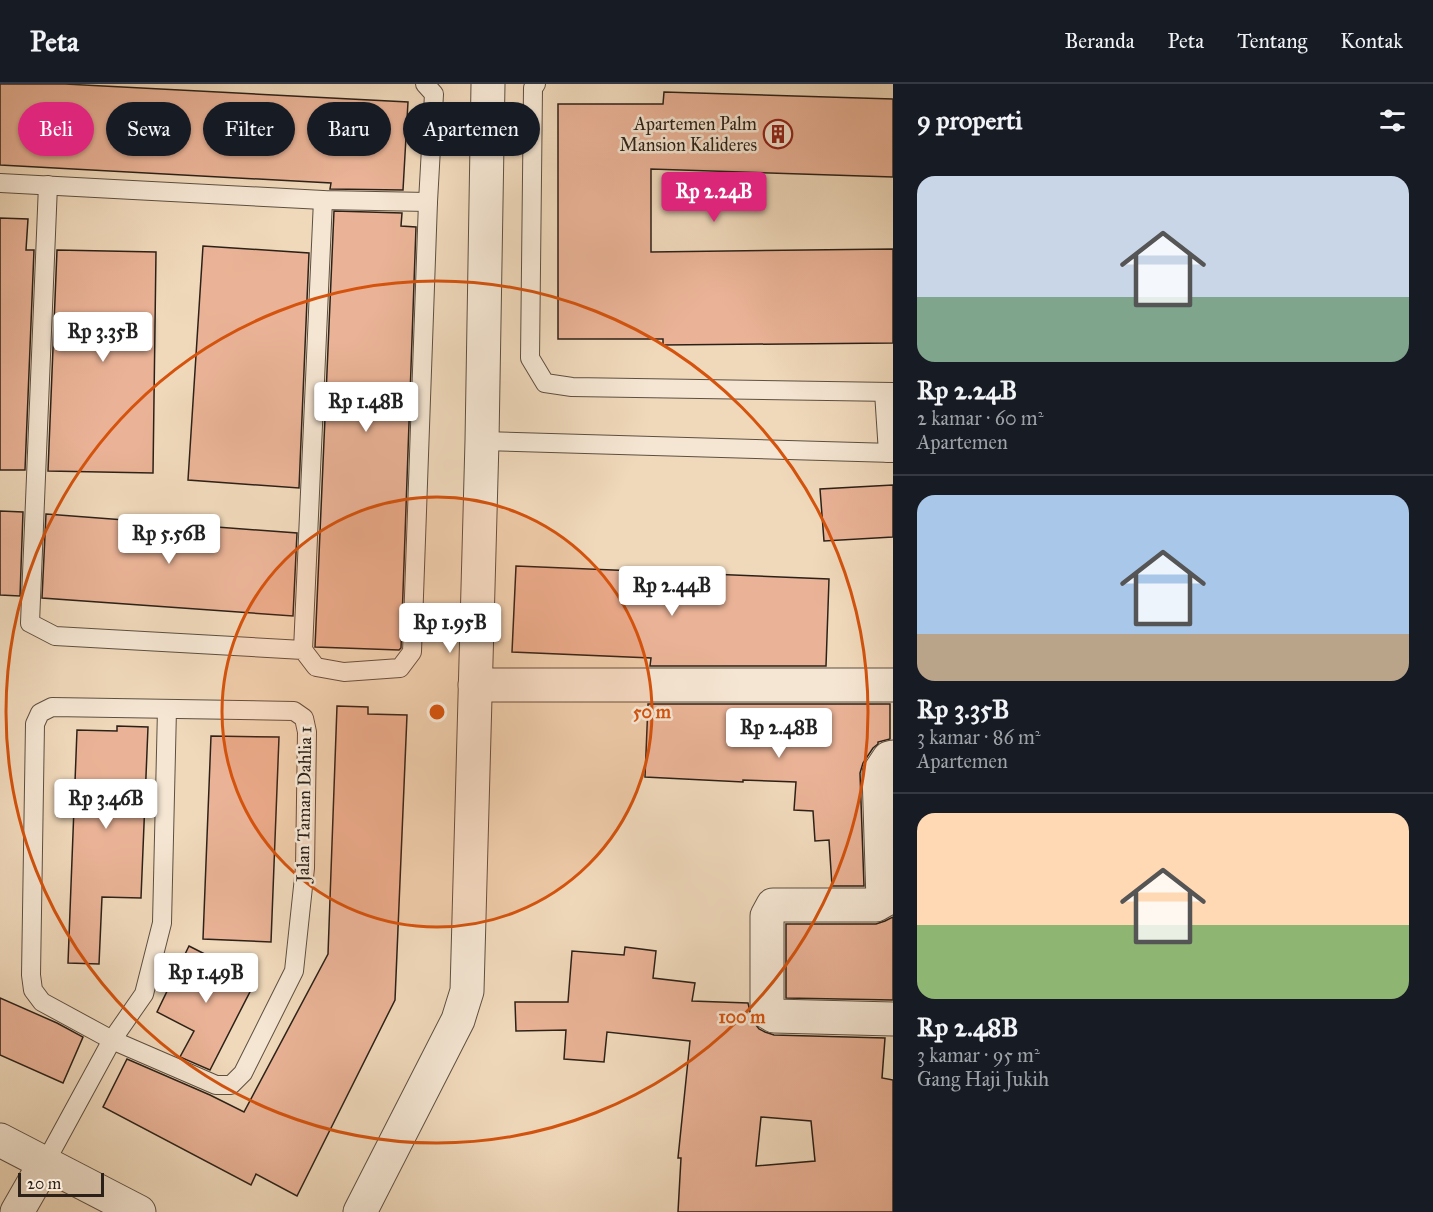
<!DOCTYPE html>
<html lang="id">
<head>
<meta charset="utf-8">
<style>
	:root { --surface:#171b24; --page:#20242c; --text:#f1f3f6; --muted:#9ea1a6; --line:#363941; --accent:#db2777 }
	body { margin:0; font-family:"IM FELL Great Primer",serif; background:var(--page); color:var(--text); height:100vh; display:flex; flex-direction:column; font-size:22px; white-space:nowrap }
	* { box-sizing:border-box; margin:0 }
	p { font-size:20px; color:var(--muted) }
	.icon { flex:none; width:33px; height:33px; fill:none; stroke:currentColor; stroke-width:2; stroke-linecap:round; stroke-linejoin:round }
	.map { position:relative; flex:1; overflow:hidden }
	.drawer { display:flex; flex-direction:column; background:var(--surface); width:540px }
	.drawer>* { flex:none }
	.top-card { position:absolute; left:18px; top:18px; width:570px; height:54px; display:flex; gap:12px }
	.scale { position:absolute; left:18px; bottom:15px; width:86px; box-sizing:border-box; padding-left:6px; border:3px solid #2c2118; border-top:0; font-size:16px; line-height:21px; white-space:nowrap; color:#2c2118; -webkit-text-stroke:4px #f5e6d3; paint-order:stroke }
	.price { position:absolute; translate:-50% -51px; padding:0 14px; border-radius:6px; background:#fff; color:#222; font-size:20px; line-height:39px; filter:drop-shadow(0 2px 3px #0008) }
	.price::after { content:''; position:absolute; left:50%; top:36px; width:18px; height:14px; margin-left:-9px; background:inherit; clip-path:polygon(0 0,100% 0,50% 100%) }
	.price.selected { background:var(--accent); color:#fff }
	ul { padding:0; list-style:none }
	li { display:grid; align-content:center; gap:12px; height:318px; padding:0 24px }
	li+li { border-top:2px solid var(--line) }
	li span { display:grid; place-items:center; height:186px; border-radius:18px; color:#555 }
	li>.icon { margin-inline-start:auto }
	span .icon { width:108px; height:108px; fill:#fffc; stroke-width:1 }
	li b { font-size:26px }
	h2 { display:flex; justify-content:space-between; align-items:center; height:72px; padding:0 24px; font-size:26px }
	.pill { padding:0 21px; border-radius:27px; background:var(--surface); box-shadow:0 2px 4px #0004; font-size:21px; line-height:54px }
	.pill.selected { background:var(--accent); color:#fff }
	header { display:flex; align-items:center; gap:36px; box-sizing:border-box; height:84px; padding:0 30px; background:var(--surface); border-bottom:2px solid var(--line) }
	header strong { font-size:28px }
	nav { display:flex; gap:33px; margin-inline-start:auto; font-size:21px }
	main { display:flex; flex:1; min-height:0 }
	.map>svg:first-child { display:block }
</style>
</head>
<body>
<header>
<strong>Peta</strong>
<nav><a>Beranda</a><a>Peta</a><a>Tentang</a><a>Kontak</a></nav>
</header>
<main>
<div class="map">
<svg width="893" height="1128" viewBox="0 0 893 1128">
	<rect width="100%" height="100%" fill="#f0d9bb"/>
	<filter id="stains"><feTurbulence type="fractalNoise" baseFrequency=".00333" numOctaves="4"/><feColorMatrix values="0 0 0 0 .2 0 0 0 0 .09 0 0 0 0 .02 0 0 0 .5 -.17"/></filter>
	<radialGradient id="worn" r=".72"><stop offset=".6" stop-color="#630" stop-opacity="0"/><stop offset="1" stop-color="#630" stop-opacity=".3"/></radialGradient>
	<g fill="#eab397" stroke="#2c2118" stroke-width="1.5" fill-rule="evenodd">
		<path d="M0,0H65L408,18L403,106L330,105L331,99L0,81Z"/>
		<path d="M664,8L893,15V93L651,85V168L893,165V259L663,261V255H558V20H663Z"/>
		<path d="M334,127L402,129L401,142L416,143L401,564L399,566L315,563Z"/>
		<path d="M0,134L28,135L26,166H34L25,386H0Z"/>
		<path d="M203,162L309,169L299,404L188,396Z"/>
		<path d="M57,166L156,168L153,389L48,387Z"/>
		<path d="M893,401V453L824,457L820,405Z"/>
		<path d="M0,427L23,428L20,512L0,511Z"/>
		<path d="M46,430L297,449L293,532L42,514Z"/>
		<path d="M516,482L829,495L826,582H650L651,574L512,568Z"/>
		<path d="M648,620H890V655L878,658V660L873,664L863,679L860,689L864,802H832L829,756L815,757L813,727L794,726L796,698L743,696V698L645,693Z"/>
		<path d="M337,622L368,623V630L407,631L395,916L297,1112L256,1090L251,1101L103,1023L127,975L210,1011L244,1028L328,870Z"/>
		<path d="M117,642L148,643L141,814L102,813L99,880L68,879L77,646L117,647Z"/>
		<path d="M211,652L279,653L271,858L203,855Z"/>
		<path d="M893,833V916L786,914V840H876L885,837Z"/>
		<path d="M189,862L256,896L210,986L180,973L194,947L157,928Z"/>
		<path d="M625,863L656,867L653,894L695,899L692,917L748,919L752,936L759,945L765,948L774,951L885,954L882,994L893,996V1128H678L681,1074H678L690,957L607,948L604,978L564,975L566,946L516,947L515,918H568L572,867L624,871ZM761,1033L811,1037L815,1077L756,1082Z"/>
		<path d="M0,914L57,939L83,953L63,999L0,971Z"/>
	</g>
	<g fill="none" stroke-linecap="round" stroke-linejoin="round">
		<g stroke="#5d4f41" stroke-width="20">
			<g id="service">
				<path d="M536,0L533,4L530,274L545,299L572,303L893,308"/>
				<path d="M0,99L323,116L428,118"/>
				<path d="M48,101L30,539L55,552L303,566L316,583L344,588L400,584L412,568L428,118L434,10L425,0"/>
				<path d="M884,308L888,369"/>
				<path d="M482,357L893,369"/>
				<path d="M303,566L323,116"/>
				<path d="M52,623L294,627L304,634L307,648L305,784L294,887L243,989L231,1001H216L112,956L42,918L33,906L31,891L35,640L40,629Z"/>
				<path d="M45,1079L112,956L144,910L162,839L167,625"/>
			</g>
		</g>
		<g stroke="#5d4f41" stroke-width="35">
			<g id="minor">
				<path d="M475,601H893"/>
				<path d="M893,673L889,674L879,689L883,817L876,821H773L767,832V924L769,929L774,932L893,935"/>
				<path d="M0,1056L139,1128"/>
				<path d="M17,1128L45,1079"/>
				<path d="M360,1128L458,936L467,907L482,357L488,0"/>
			</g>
		</g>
		<use href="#service" stroke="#f5e6d3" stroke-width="18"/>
		<use href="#minor" stroke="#f5e6d3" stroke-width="33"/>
	</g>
	<circle cx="437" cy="628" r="215" fill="#d5530d" fill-opacity=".12"/>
	<g fill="none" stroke="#d5530d" stroke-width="3">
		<circle cx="437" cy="628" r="215"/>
		<circle cx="437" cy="628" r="431"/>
	</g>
	<defs>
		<g id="building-ring" transform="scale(1.5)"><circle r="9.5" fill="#f5e6d3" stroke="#8f2418" stroke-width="1.5"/><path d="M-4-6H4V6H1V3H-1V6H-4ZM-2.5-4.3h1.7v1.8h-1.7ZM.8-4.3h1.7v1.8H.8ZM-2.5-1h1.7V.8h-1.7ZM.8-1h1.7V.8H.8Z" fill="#8f2418"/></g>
	</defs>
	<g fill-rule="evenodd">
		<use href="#building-ring" x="778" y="50"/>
	</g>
	<g text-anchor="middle" stroke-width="5" stroke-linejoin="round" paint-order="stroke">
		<g font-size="18" fill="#2c2118" stroke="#f5e6d3" text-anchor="end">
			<text x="757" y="46">Apartemen Palm<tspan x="757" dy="21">Mansion Kalideres</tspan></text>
		</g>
		<g font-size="18" fill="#2c2118" stroke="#f5e6d3">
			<text transform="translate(304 720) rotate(-89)" y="6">Jalan Taman Dahlia 1</text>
		</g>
	</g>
	<circle cx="437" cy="628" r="9" fill="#d5530d" stroke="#f5e6d3" stroke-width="3"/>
	<g font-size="18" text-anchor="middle" font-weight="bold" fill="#d5530d" stroke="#f5e6d3" stroke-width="5" stroke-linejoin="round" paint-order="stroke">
		<text x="652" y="634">50 m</text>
		<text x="742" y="939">100 m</text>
	</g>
	<rect width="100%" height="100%" filter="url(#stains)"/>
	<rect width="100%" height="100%" fill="url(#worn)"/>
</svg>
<div class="scale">20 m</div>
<b class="price selected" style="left:714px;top:139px">Rp 2.24B</b>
<b class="price" style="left:103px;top:279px">Rp 3.35B</b>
<b class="price" style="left:366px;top:349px">Rp 1.48B</b>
<b class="price" style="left:169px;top:481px">Rp 5.56B</b>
<b class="price" style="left:672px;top:533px">Rp 2.44B</b>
<b class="price" style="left:450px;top:570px">Rp 1.95B</b>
<b class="price" style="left:779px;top:675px">Rp 2.48B</b>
<b class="price" style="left:106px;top:746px">Rp 3.46B</b>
<b class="price" style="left:206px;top:920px">Rp 1.49B</b>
<div class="top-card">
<a class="pill selected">Beli</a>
<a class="pill">Sewa</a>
<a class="pill">Filter</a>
<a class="pill">Baru</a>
<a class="pill">Apartemen</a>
</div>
</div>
<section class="drawer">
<h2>9 properti<svg class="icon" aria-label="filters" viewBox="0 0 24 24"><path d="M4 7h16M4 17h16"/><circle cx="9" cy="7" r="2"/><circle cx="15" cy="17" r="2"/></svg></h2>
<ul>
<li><span style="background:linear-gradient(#c9d6e8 65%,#7fa58c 0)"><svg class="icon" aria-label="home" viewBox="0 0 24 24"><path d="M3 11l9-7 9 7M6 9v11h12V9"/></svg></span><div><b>Rp 2.24B</b><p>2 kamar · 60 m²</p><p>Apartemen</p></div></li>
<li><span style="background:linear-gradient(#a9c7e8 75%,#b9a48a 0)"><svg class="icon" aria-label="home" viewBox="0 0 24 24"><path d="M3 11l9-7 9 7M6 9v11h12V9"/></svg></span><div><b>Rp 3.35B</b><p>3 kamar · 86 m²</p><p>Apartemen</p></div></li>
<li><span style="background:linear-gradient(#ffd9b3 60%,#8fb573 0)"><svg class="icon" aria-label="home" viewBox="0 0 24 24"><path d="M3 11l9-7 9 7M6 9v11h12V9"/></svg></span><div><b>Rp 2.48B</b><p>3 kamar · 95 m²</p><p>Gang Haji Jukih</p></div></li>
</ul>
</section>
</main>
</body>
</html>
